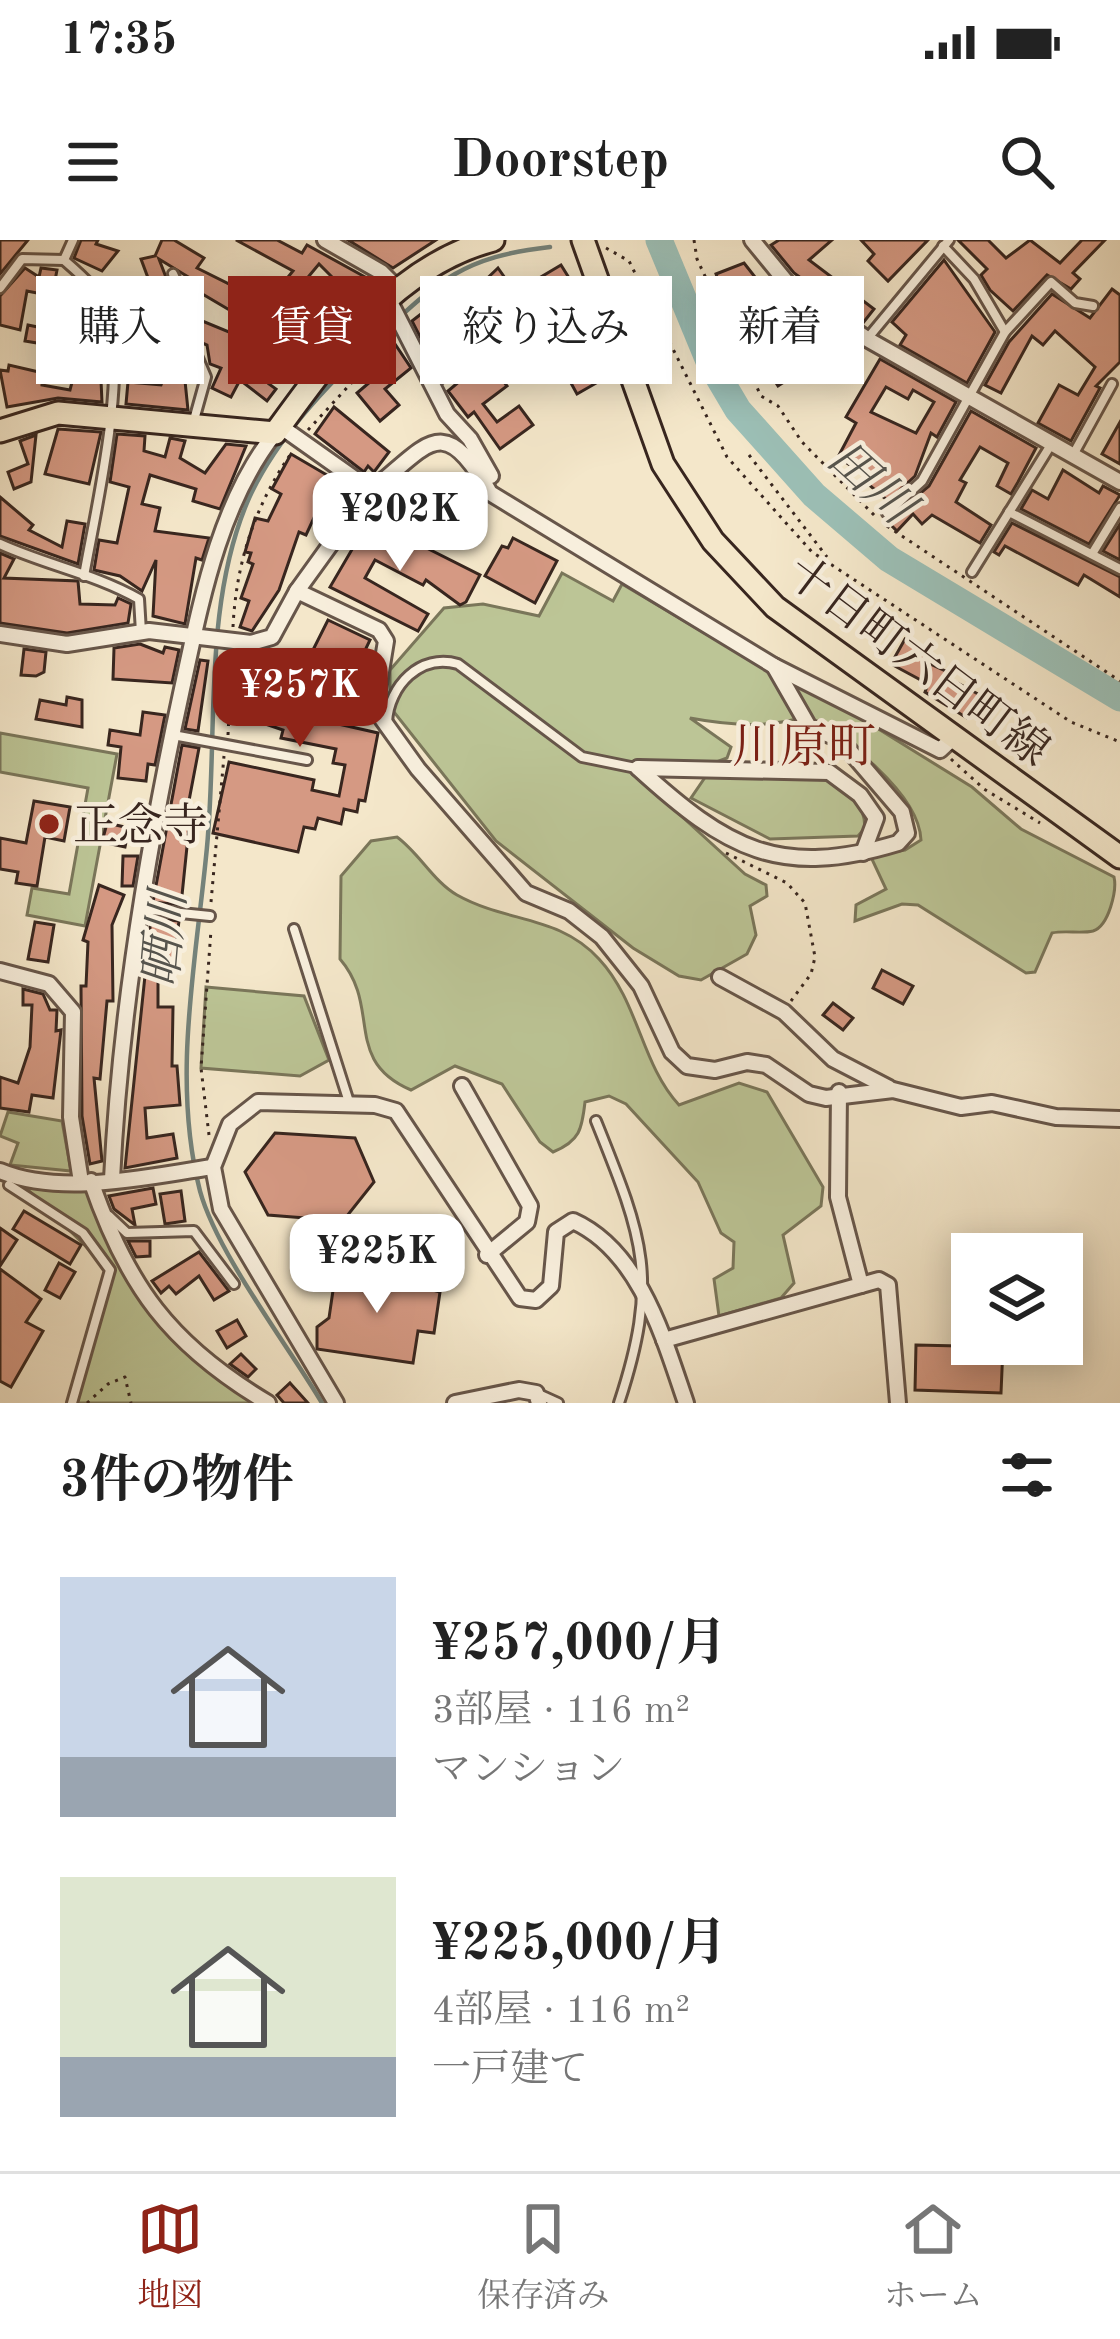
<!DOCTYPE html>
<html lang="ja">
<head>
<meta charset="utf-8">
<style>
	:root { --surface:#fff; --page:#f6f6f6; --text:#222; --muted:#767676; --line:#e0e0e0; --accent:#8f2418 }
	body { margin:0; font-family:"Old Standard TT","Noto Serif JP",serif; background:var(--page); color:var(--text); height:100vh; display:flex; flex-direction:column; font-size:45px; white-space:nowrap }
	* { box-sizing:border-box; margin:0 }
	p { font-size:39px; color:var(--muted) }
	.icon { flex:none; width:66px; height:66px; fill:none; stroke:currentColor; stroke-width:2; stroke-linecap:round; stroke-linejoin:round }
	.map { position:relative; height:1163px; overflow:hidden }
	.sheet { display:flex; flex-direction:column; background:var(--surface); flex:1 }
	.sheet>* { flex:none }
	.guide { position:absolute; left:36px; top:36px; width:1050px; height:108px; display:flex; gap:24px }
	.fabs { position:absolute; left:951px; top:993px; display:grid; gap:24px }
	.fabs a { display:grid; place-items:center; width:132px; height:132px; border-radius:0px; background:var(--surface); box-shadow:0 6px 30px #0003; font-size:60px }
	.price { position:absolute; translate:-50% -102px; padding:0 27px; border-radius:24px; background:#fff; color:#222; font-size:39px; line-height:78px; filter:drop-shadow(0 3px 6px #0008) }
	.price::after { content:''; position:absolute; left:50%; top:72px; width:36px; height:27px; margin-left:-18px; background:inherit; clip-path:polygon(0 0,100% 0,50% 100%) }
	.price.selected { background:var(--accent); color:#fff }
	ul { padding:0; list-style:none }
	li { display:flex; align-items:center; gap:36px; height:300px; padding:0 60px }
	li span { display:grid; place-items:center; flex:none; width:336px; height:240px; border-radius:0px; color:#555 }
	li>.icon { margin-inline-start:auto }
	span .icon { width:144px; height:144px; fill:#fffc; stroke-width:1 }
	li b { font-size:51px }
	h2 { display:flex; justify-content:space-between; align-items:center; height:144px; padding:0 60px; font-size:51px }
	.tag { padding:0 42px; border-radius:0px; background:var(--surface); box-shadow:0 6px 30px #0003; font-size:42px; line-height:108px }
	.tag.selected { background:var(--accent); color:#fff }
	.status { display:flex; justify-content:space-between; align-items:center; height:84px; padding:0 60px; background:var(--surface); direction:ltr }
	.status svg { height:33px; fill:currentColor }
	header { display:flex; justify-content:space-between; align-items:center; height:156px; padding:0 60px; background:var(--surface); font-size:54px; font-weight:800 }
	.dock { display:flex; justify-content:space-around; align-items:center; height:168px; border-top:3px solid var(--line); background:var(--surface); font-size:33px; color:var(--muted) }
	.dock a { display:grid; justify-items:center; gap:6px }
	.dock .selected { color:var(--accent) }
	.map>svg:first-child { display:block }
</style>
</head>
<body>
<div class="status"><b>17:35</b><svg viewBox="0 0 49 12"><path d="M0 12V9h3v3zM5 12V6h3v6zM10 12V3h3v9zM15 12V0h3v12zM26 1h20v11H26zM47 4h2v5h-2z"/></svg></div>
<header><svg class="icon" aria-label="menu" viewBox="0 0 24 24"><path d="M4 6h16M4 12h16M4 18h16"/></svg>Doorstep<svg class="icon" aria-label="search" viewBox="0 0 24 24"><circle cx="10" cy="10" r="6"/><path d="M15 15l6 6"/></svg></header>
<div class="map">
<svg width="1120" height="1163" viewBox="0 0 1120 1163">
	<rect width="100%" height="100%" fill="#f4e7ca"/>
	<filter id="stains"><feTurbulence type="fractalNoise" baseFrequency=".00167" numOctaves="4"/><feColorMatrix values="0 0 0 0 .2 0 0 0 0 .09 0 0 0 0 .02 0 0 0 .5 -.17"/></filter>
	<radialGradient id="worn" r=".72"><stop offset=".6" stop-color="#630" stop-opacity="0"/><stop offset="1" stop-color="#630" stop-opacity=".3"/></radialGradient>
	<g fill="#bcc596" stroke="#7a765a" stroke-width="3">
		<path d="M562,333L613,361L622,344L706,394L772,423L972,547L1021,589L1114,637C1117,650 1109,686 1093,691C1081,694 1065,690 1052,693L1035,732L1026,733L918,665L902,664L855,681L856,665L886,649L870,615L905,610L921,600C919,553 845,497 806,476C770,489 727,485 690,478L731,507L727,518L687,533L662,529L644,542L745,634L766,645L767,656L750,666L756,695L747,714L701,740L679,736L633,708L496,601L390,467V430L444,368L483,364L539,376Z"/>
		<path d="M0,493L117,514L85,686L27,675L32,648L69,654L88,548L0,532Z"/>
		<path d="M706,536C755,536 863,517 865,588L858,596L770,599L691,558Z"/>
		<path d="M397,597C419,613 434,642 457,655C507,683 559,675 599,719C639,762 641,824 679,865L739,843L767,852L823,947L821,966L783,995L794,1043L781,1058L719,1076L714,1039L733,1028L734,1002L721,993L698,942L626,864L609,856L585,862C582,889 580,901 553,912L540,902L502,844L455,826L411,850C342,820 382,768 340,719L341,636L371,601Z"/>
		<path d="M206,747L304,756L329,820L300,836L201,828Z"/>
		<path d="M8,872L62,881L71,931L10,925L18,903L0,896Z"/>
		<path d="M16,938L81,942L172,1089L268,1163H73L110,1030Z"/>
	</g>
	<g fill="none" stroke-linecap="round" stroke-linejoin="round">
		<path stroke="#74827a" stroke-width="4.5" d="M322,1163C287,1104 217,1013 200,951C172,843 195,727 206,617C219,501 201,368 249,258C276,199 326,146 372,103C436,43 460,17 550,7"/>
		<path stroke="#9cc0b7" stroke-width="27" d="M659,0L709,121L738,170L814,255L889,319L1120,458"/>
	</g>
	<g fill="#d59983" stroke="#38261f" stroke-width="3" fill-rule="evenodd">
		<path d="M0,0H28L0,34Z"/>
		<path d="M81,0H98L96,4L118,11L102,31L74,18Z"/>
		<path d="M162,0H174L204,18L197,28L263,61L255,74L248,69L243,78L194,49L198,43L159,19L182,79L183,92L170,97L141,19L155,16Z"/>
		<path d="M236,0H277L302,13L307,5L376,43L357,62L319,24L304,42L340,86L328,94L314,82L283,115L288,118L269,144L276,149L267,161L240,140L231,157L212,148L221,128L210,124L207,105L200,102V80L258,104L262,99L279,105L282,100L269,93L307,60L284,42L293,31Z"/>
		<path d="M348,0H436L393,28Z"/>
		<path d="M779,0H832L809,20L874,69L863,83L794,33L771,5Z"/>
		<path d="M861,0H928L888,41L868,21L874,14Z"/>
		<path d="M958,0H988L1006,18L1030,0L1060,23L1082,0H1105L1073,33L1080,39L1071,49L1047,35L1013,71L990,50L981,35L987,29Z"/>
		<path d="M944,20L995,92L967,143L900,105L906,95L892,82Z"/>
		<path d="M744,23L755,37L721,49L716,34Z"/>
		<path d="M561,25L574,46L561,53L605,138L577,154L560,123L573,116L545,63L522,77L509,56Z"/>
		<path d="M25,28L39,37L41,28L57,30L52,56L27,51L20,90L0,85V56Z"/>
		<path d="M498,28L510,45L441,106L466,104L436,128L412,81L443,57L454,70Z"/>
		<path d="M138,48L146,104L123,107L117,58L109,52Z"/>
		<path d="M1112,49L1120,55V122L1096,146L1100,148L1071,201L1038,183L1059,145L1078,155L1095,127L1055,91L1043,105L1032,96L1001,153L985,145L1009,102L1052,54L1090,78Z"/>
		<path d="M88,55L95,107L101,108L96,141H101L102,162L58,158L7,167L0,130L8,131L9,125L43,133L42,145L70,150L84,96L59,98L57,56Z"/>
		<path d="M807,77L821,84L817,92L843,105L835,121L809,108L805,116L787,107Z"/>
		<path d="M28,85L52,90L49,105L25,101Z"/>
		<path d="M758,87L793,136L778,146L762,121L768,117L747,100Z"/>
		<path d="M472,99L508,106L509,117L487,119L507,146L483,164L497,182L519,166L533,185L500,209L474,172L468,177L448,151L474,129Z"/>
		<path d="M393,101L411,128L385,149L399,165L380,181L357,153L377,136L369,127Z"/>
		<path d="M171,119L190,127L185,141L188,170L126,164L128,142L161,145Z"/>
		<path d="M880,119L956,162L937,197L931,193L915,236L888,261L868,244L872,240L838,217L856,183L846,177ZM886,147L908,159L913,150L934,162L916,193L871,172Z"/>
		<path d="M334,167L389,212L374,232L368,226L364,232L315,194Z"/>
		<path d="M971,171L1036,208L1018,242L1011,254L997,246L1008,223L980,207L960,240L966,243L956,262L991,285L980,303L932,275L922,284L913,274L897,291L887,281L929,246Z"/>
		<path d="M1120,182V224L1102,214Z"/>
		<path d="M58,189L101,192L89,244L45,234Z"/>
		<path d="M117,194L145,196L144,211L165,217L170,198L185,201L180,218L205,233L226,204L246,206L220,269L193,261L196,249L150,235L142,264L160,268L155,291L209,298L202,320L196,318L185,384L153,376L156,320L142,351L120,336L94,330L99,300L117,303L129,247L110,242Z"/>
		<path d="M36,195L31,242L14,249L8,232L28,224L20,201Z"/>
		<path d="M291,214L344,245L337,260L329,256L318,269L306,295L299,292L279,350L252,391L240,387L249,361L241,358L253,324L248,322L251,313L245,312L255,278L268,281L281,254L272,249Z"/>
		<path d="M1063,230L1099,253L1103,246L1120,255L1089,304L1021,269L1032,250L1048,259Z"/>
		<path d="M431,237L453,248L446,262L424,251Z"/>
		<path d="M0,257L33,285L29,290L62,307L67,281L85,284L78,324L0,296Z"/>
		<path d="M375,282L480,335L466,362L460,365L426,340L423,345L375,320L365,338L428,374L418,391L330,347L361,294L366,297Z"/>
		<path d="M1012,283L1120,337V357L1084,335L1078,345L1005,306L999,315L994,312Z"/>
		<path d="M1120,284V320L1103,311Z"/>
		<path d="M513,298L557,321L535,363L485,336L502,306L508,308Z"/>
		<path d="M0,313L14,319L4,338L78,341L80,364L115,365L118,358L131,364L128,383L67,393L0,383Z"/>
		<path d="M328,380L370,400L338,467L285,442L276,470L378,493L365,561L359,560L357,572L344,569L341,584L318,578L315,589L304,587L298,612L213,593L229,522L314,540L312,550L339,556L345,525L333,523L336,509L281,498L283,490L245,477L266,415L304,428Z"/>
		<path d="M905,399L931,413L926,422L952,434L950,439L980,455L967,478L925,452L928,444L891,424Z"/>
		<path d="M140,404L163,413L165,407L179,410L172,443L113,439L114,408Z"/>
		<path d="M24,409L46,412L44,432L36,436L21,435Z"/>
		<path d="M200,420L208,421L198,491L185,489Z"/>
		<path d="M67,457L82,460V487L36,479L40,460L66,465Z"/>
		<path d="M143,472L165,475L155,525L148,524L146,541L118,538L121,507L108,505L110,490L140,495Z"/>
		<path d="M182,505L199,508L184,587H189L181,665L153,662Z"/>
		<path d="M34,561L70,567L64,601L45,597L37,646L16,643L18,632L0,629V598L26,603Z"/>
		<path d="M107,583L129,588L125,607L102,602Z"/>
		<path d="M123,616H138L133,646H122Z"/>
		<path d="M99,645L124,655L112,685L113,761H107L100,839L94,838L102,921L90,924L82,876L81,746H86L88,702L83,700Z"/>
		<path d="M151,678L179,681L171,742L158,740V767H173L172,826H177L180,865L145,868L147,898L173,894L177,918L125,928Z"/>
		<path d="M35,682L54,685L48,722L28,719Z"/>
		<path d="M882,730L913,746L903,764L873,748Z"/>
		<path d="M23,749L43,754L50,770H57L56,791L61,790L53,858L32,855L29,872L0,868V837L18,843L30,807L32,765H23Z"/>
		<path d="M833,763L853,778L843,790L823,775Z"/>
		<path d="M275,893L355,898L374,942L343,981L268,975L245,932Z"/>
		<path d="M153,948L156,964L132,969L135,985L114,969L109,956Z"/>
		<path d="M181,951L185,981L165,984L160,954Z"/>
		<path d="M24,971L81,1005L70,1024L13,989Z"/>
		<path d="M0,988L17,1000L0,1026Z"/>
		<path d="M128,1001H150V1016L136,1017Z"/>
		<path d="M199,1012L229,1051L214,1060L199,1036L176,1054L169,1046L161,1053L152,1041Z"/>
		<path d="M59,1023L75,1032L60,1058L45,1050Z"/>
		<path d="M352,1025L385,1030L384,1037L440,1052L434,1093L418,1091L413,1123L317,1109V1087L329,1078L336,1030L351,1032Z"/>
		<path d="M0,1029L41,1059L26,1082L43,1091L11,1147L0,1141Z"/>
		<path d="M237,1080L246,1096L227,1108L217,1091Z"/>
		<path d="M916,1105L1003,1107L1001,1153L915,1150Z"/>
		<path d="M241,1114L256,1129L248,1137L230,1124Z"/>
		<path d="M290,1143L308,1163H284L277,1155Z"/>
	</g>
	<g fill="none" stroke-linecap="round" stroke-linejoin="round">
		<g stroke="#67564a" stroke-width="14">
			<g id="lane">
				<path d="M73,0L64,20C80,34 98,49 106,69C130,126 95,273 84,336"/>
				<path d="M943,6L974,39L1005,92"/>
				<path d="M173,34L189,69L192,104L206,137L194,180"/>
				<path d="M0,48L22,19L64,20"/>
				<path d="M867,99L949,0"/>
				<path d="M432,145L468,116"/>
				<path d="M1073,215L1112,144"/>
				<path d="M1009,272L1120,329"/>
				<path d="M887,273L922,241L1005,92L1051,42L1075,63L1093,66"/>
				<path d="M0,304C46,325 95,334 139,359L141,392"/>
				<path d="M1092,314L1120,268"/>
				<path d="M972,332L1052,203"/>
				<path d="M387,482C389,446 420,413 458,424L582,517L636,528"/>
				<path d="M173,495L307,520"/>
				<path d="M142,669L210,676"/>
				<path d="M294,689L349,862"/>
				<path d="M596,881C643,998 660,1038 619,1163"/>
				<path d="M9,945L83,993L110,1030L72,1163"/>
				<path d="M109,976L127,993L194,991L234,1044"/>
				<path d="M536,1153L558,1163"/>
			</g>
		</g>
		<g stroke="#67564a" stroke-width="20">
			<g id="street">
				<path d="M325,0L381,32L398,49"/>
				<path d="M752,0L788,44L867,99L1120,242"/>
				<path d="M388,58L447,174L470,199L491,236"/>
				<path d="M280,186L362,244L367,254L297,351"/>
				<path d="M367,254C428,206 442,168 490,253L774,426L940,510L954,497"/>
				<path d="M0,394L67,404L149,391L251,403L272,397L297,351L379,390L386,401L377,456L380,476L418,529L526,653L569,671L602,697L641,746L672,812L687,826L715,830L747,822L766,825L809,854L826,858L893,850L961,867L992,863L1056,877L1120,879"/>
				<path d="M638,528C727,609 779,639 898,603L907,593L902,572L849,510L837,498L809,487L774,426"/>
				<path d="M638,528L829,532L860,555L876,578L863,613"/>
				<path d="M0,731L49,744L73,772L71,877L81,942"/>
				<path d="M720,737L784,772L833,819L889,848"/>
				<path d="M462,846L530,966L527,982L487,1015"/>
				<path d="M0,931C62,957 149,936 213,927"/>
				<path d="M112,939C120,774 147,610 182,449C201,362 219,264 275,193"/>
				<path d="M91,941C127,1046 170,1105 268,1163"/>
				<path d="M861,1045L879,1040L888,1045L898,1163"/>
				<path d="M664,1100L861,1045L838,957L839,852"/>
				<path d="M336,1163L221,969L213,927L230,884L258,862L375,865L396,871L520,1058L536,1060L551,1046L556,992L573,981C640,1011 664,1099 686,1163"/>
				<path d="M455,1163L519,1150L536,1153L539,1163"/>
			</g>
		</g>
		<g stroke="#38261f" stroke-width="27">
			<g id="primary">
				<path d="M583,0L663,224L713,301L775,367L1120,617"/>
				<path d="M0,191L58,173L275,193C332,115 394,26 493,0"/>
			</g>
		</g>
		<g stroke="#38261f" stroke-width="3" stroke-dasharray="3 6" stroke-linecap="butt">
			<path d="M694,0L697,19L761,156L778,166L802,202L875,276"/>
			<path d="M606,8L629,21L727,217L812,312L1071,482L1120,502"/>
			<path d="M308,190L391,100"/>
			<path d="M749,215L827,317"/>
			<path d="M887,286L1120,441"/>
			<path d="M233,387C236,323 255,265 292,212"/>
			<path d="M228,495L232,415"/>
			<path d="M951,519L984,549L1040,583"/>
			<path d="M726,613L787,643L805,663L815,717L811,734L791,761"/>
			<path d="M211,662L224,516"/>
			<path d="M209,895L201,828L211,690"/>
			<path d="M87,1163L108,1144L125,1137L131,1163"/>
		</g>
		<use href="#lane" stroke="#f8efdd" stroke-width="8"/>
		<use href="#street" stroke="#f8efdd" stroke-width="14"/>
		<use href="#primary" stroke="#f4e7ca" stroke-width="21"/>
	</g>
	<circle fill="#8f2418" stroke="#f8efdd" stroke-width="4.5" cx="49" cy="584" r="12"/>
	<g text-anchor="middle" stroke-width="9" stroke-linejoin="round" paint-order="stroke">
		<g font-size="45" fill="#38261f" stroke="#f8efdd">
			<text transform="translate(919 420) rotate(37)" y="16">十日町六日町線</text>
		</g>
		<g font-size="45" fill="#38261f" stroke="#f8efdd" text-anchor="start">
			<text x="73" y="600">正念寺</text>
		</g>
		<g font-size="48" font-style="italic" fill="#56544d" stroke="#f8efdd">
			<text transform="translate(872 241) rotate(42)" y="17">田川</text>
			<text transform="translate(163 699) rotate(-85)" y="17">晒川</text>
		</g>
		<g font-size="48" fill="#7a1f14" stroke="#f8efdd">
			<text x="804" y="522">川原町</text>
		</g>
	</g>
	<rect width="100%" height="100%" filter="url(#stains)"/>
	<rect width="100%" height="100%" fill="url(#worn)"/>
</svg>
<div class="fabs">
<a><svg class="icon" aria-label="layers" viewBox="0 0 24 24"><path d="M12 4l9 5-9 5-9-5zM3 14l9 5 9-5"/></svg></a>
</div>
<b class="price" style="left:400px;top:334px">¥202K</b>
<b class="price selected" style="left:300px;top:510px">¥257K</b>
<b class="price" style="left:377px;top:1076px">¥225K</b>
<div class="guide">
<a class="tag">購入</a>
<a class="tag selected">賃貸</a>
<a class="tag">絞り込み</a>
<a class="tag">新着</a>
</div>
</div>
<section class="sheet">
<h2>3件の物件<svg class="icon" aria-label="filters" viewBox="0 0 24 24"><path d="M4 7h16M4 17h16"/><circle cx="9" cy="7" r="2"/><circle cx="15" cy="17" r="2"/></svg></h2>
<ul>
<li><span style="background:linear-gradient(#c9d6e8 75%,#9aa5b1 0)"><svg class="icon" aria-label="home" viewBox="0 0 24 24"><path d="M3 11l9-7 9 7M6 9v11h12V9"/></svg></span><div><b>¥257,000/月</b><p>3部屋 · 116 m²</p><p>マンション</p></div></li>
<li><span style="background:linear-gradient(#dfe7d0 75%,#9aa5b1 0)"><svg class="icon" aria-label="home" viewBox="0 0 24 24"><path d="M3 11l9-7 9 7M6 9v11h12V9"/></svg></span><div><b>¥225,000/月</b><p>4部屋 · 116 m²</p><p>一戸建て</p></div></li>
</ul>
</section>
<nav class="dock">
<a class="selected"><svg class="icon" aria-label="map" viewBox="0 0 24 24"><path d="M3 6l6-2 6 2 6-2v14l-6 2-6-2-6 2zM9 4v14M15 6v14"/></svg>地図</a>
<a><svg class="icon" aria-label="saved" viewBox="0 0 24 24"><path d="M7 4h10v16l-5-4-5 4z"/></svg>保存済み</a>
<a><svg class="icon" aria-label="home" viewBox="0 0 24 24"><path d="M3 11l9-7 9 7M6 9v11h12V9"/></svg>ホーム</a>
</nav>
</body>
</html>
